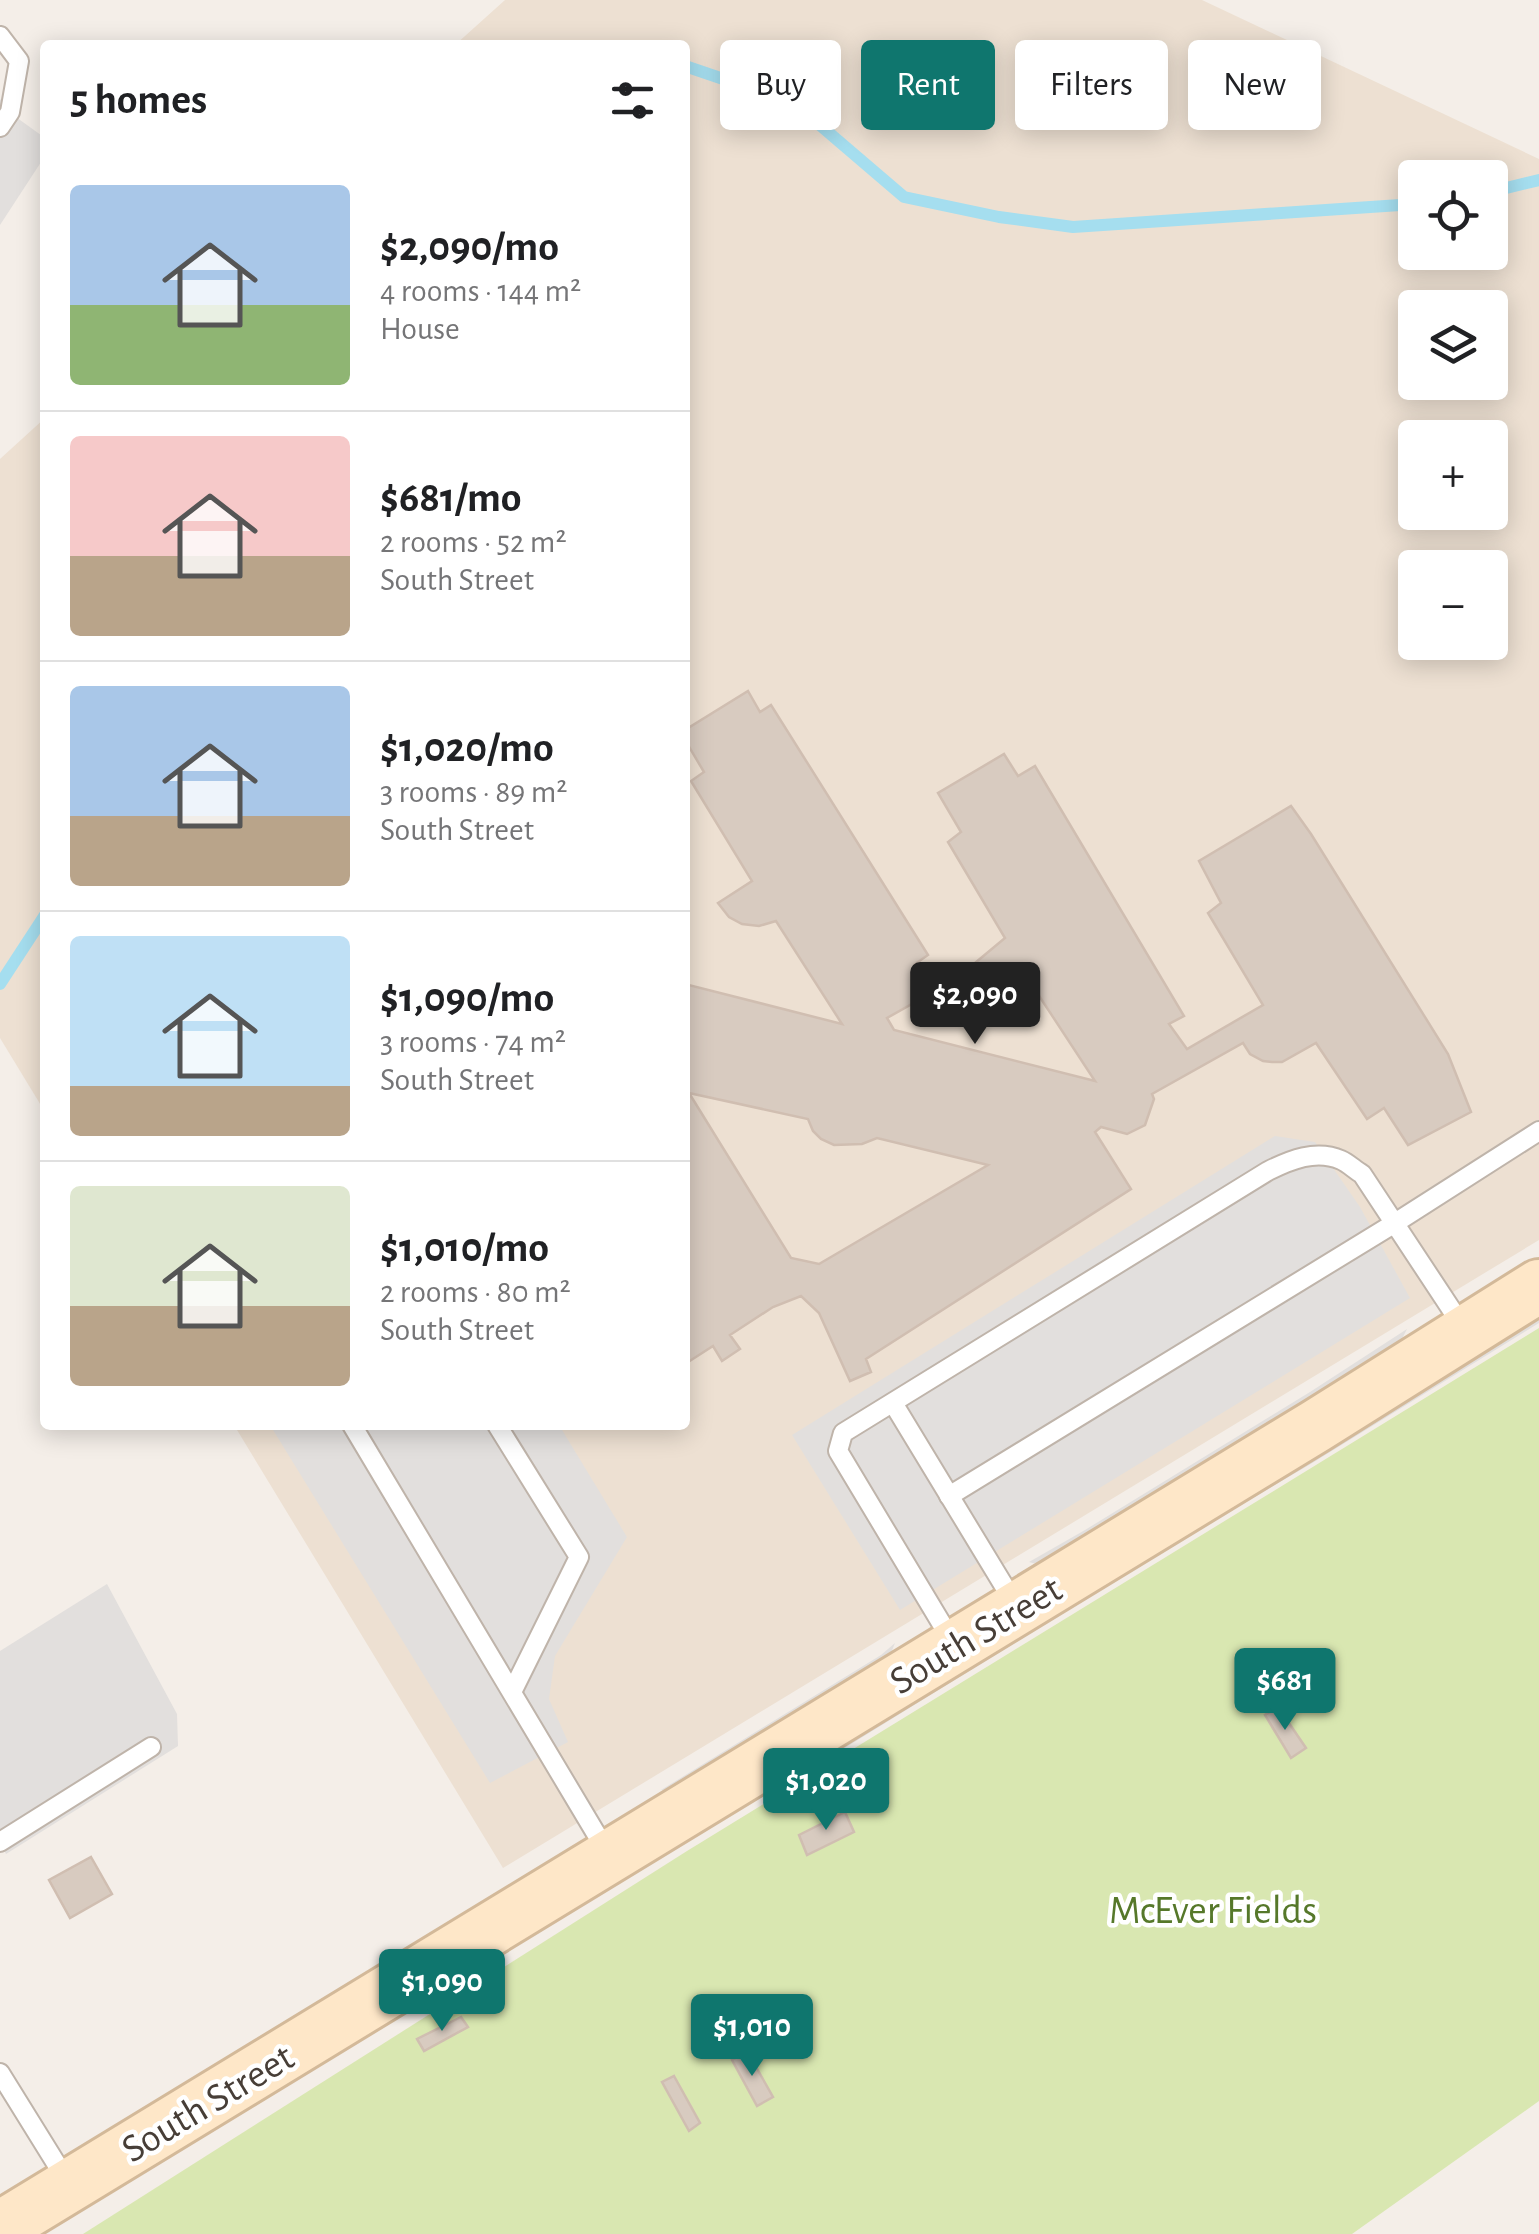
<!DOCTYPE html>
<html lang="en">
<head>
<meta charset="utf-8">
<style>
	:root { --surface:#fff; --page:#f2f2f2; --text:#202124; --muted:#757577; --line:#e0e0e0; --accent:#0f766e }
	body { margin:0; font-family:"Alegreya Sans",sans-serif; background:var(--page); color:var(--text); height:100vh; display:flex; flex-direction:column; font-size:38px; white-space:nowrap }
	* { box-sizing:border-box; margin:0 }
	p { font-size:32px; color:var(--muted) }
	.icon { flex:none; width:55px; height:55px; fill:none; stroke:currentColor; stroke-width:2; stroke-linecap:round; stroke-linejoin:round }
	.map { position:relative; flex:1; overflow:hidden }
	.details { position:absolute; left:40px; top:40px; width:650px; height:1390px; display:flex; flex-direction:column; background:var(--surface); border-radius:10px; box-shadow:0 5px 25px #0003 }
	.details>* { flex:none }
	.hud { position:absolute; left:720px; top:40px; width:668px; height:90px; display:flex; gap:20px }
	.fabs { position:absolute; left:1398px; top:160px; display:grid; gap:20px }
	.fabs a { display:grid; place-items:center; width:110px; height:110px; border-radius:10px; background:var(--surface); box-shadow:0 5px 25px #0003; font-size:50px }
	.price { position:absolute; translate:-50% -85px; padding:0 22px; border-radius:10px; background:var(--accent); color:#fff; font-size:32px; line-height:65px; filter:drop-shadow(0 2px 5px #0008) }
	.price::after { content:''; position:absolute; left:50%; top:60px; width:30px; height:22px; margin-left:-15px; background:inherit; clip-path:polygon(0 0,100% 0,50% 100%) }
	.price.selected { background:#222; color:#fff }
	ul { padding:0; list-style:none }
	li { display:flex; align-items:center; gap:30px; height:250px; padding:0 30px }
	li+li { border-top:2px solid var(--line) }
	li span { display:grid; place-items:center; flex:none; width:280px; height:200px; border-radius:10px; color:#555 }
	li>.icon { margin-inline-start:auto }
	span .icon { width:120px; height:120px; fill:#fffc; stroke-width:1 }
	li b { font-size:42px }
	h2 { display:flex; justify-content:space-between; align-items:center; height:120px; padding:0 30px; font-size:42px }
	.pill { padding:0 35px; border-radius:10px; background:var(--surface); box-shadow:0 5px 25px #0003; font-size:35px; line-height:90px }
	.pill.selected { background:var(--accent); color:#fff }
	.map>svg:first-child { display:block }
</style>
</head>
<body>
<div class="map">
<svg width="1539" height="2234" viewBox="0 0 1539 2234">
	<rect width="100%" height="100%" fill="#f4eee8"/>
	<g fill="#ede0d2" fill-rule="evenodd">
		<path d="M505,0H1202L1539,159V1240L503,1868L234,1425H685V45H455ZM1415,178H1490V252H1415ZM1415,308H1490V382H1415ZM1415,438H1490V512H1415ZM1415,568H1490V642H1415Z"/>
		<path d="M45,418V1112L0,1038V459Z"/>
	</g>
	<path fill="#d9e7b1" d="M1539,1328V2101L1352,2234H83L687,1851Z"/>
	<g fill="#e2dfdd">
		<path d="M0,99L20,120L45,138V156L0,225Z"/>
		<path d="M1275,1136L1315,1142L1360,1207L1410,1298L900,1610L792,1435Z"/>
		<path d="M1539,1308V1323L1309,1465L1179,1541L793,1780L786,1770Z"/>
		<path d="M1407,1329L1398,1347L1040,1565L1029,1562L1085,1530L1310,1392Z"/>
		<path d="M270,1425H559L627,1537L555,1656L549,1699L568,1742L490,1783Z"/>
		<path d="M107,1584L177,1714L178,1746L6,1854L0,1842V1651Z"/>
		<path d="M895,1643L891,1653L876,1670L674,1789L661,1790L881,1655Z"/>
	</g>
	<g fill="none" stroke-linecap="round" stroke-linejoin="round">
		<g stroke="#a5deef" stroke-width="12">
			<path d="M685,66L811,109L814,120L904,197L999,217L1073,227L1415,204"/>
			<path d="M1490,192L1539,180"/>
			<path d="M0,984L45,915"/>
		</g>
	</g>
	<g fill="#d8cbc0" stroke="#d0beb1" stroke-width="2.5" fill-rule="evenodd">
		<path d="M748,691L760,712L771,705L928,955L915,964L933,992L887,1018L894,1030L1095,1081L1030,982L1013,986L999,984L986,977L975,963L1005,938L948,842L961,832L938,793L1004,754L1018,776L1035,766L1184,1016L1169,1024L1187,1049L1263,1005L1208,913L1221,903L1199,861L1291,806L1311,834L1448,1054L1471,1112L1408,1145L1384,1108L1367,1119L1316,1043L1282,1062H1272L1263,1061L1250,1054L1243,1043L1152,1094L1154,1099L1145,1125L1127,1134L1101,1127L1095,1132L1131,1189L866,1359L871,1372L850,1381L819,1313L801,1296L773,1307L730,1335L740,1349L722,1361L713,1346L685,1364V984L842,1024L776,921L759,926L742,924L729,917L718,903L752,881L691,781L704,772L685,740V730ZM689,1093L808,1119L813,1131L821,1139L834,1145L862,1144L877,1138L988,1165L819,1264L791,1258Z"/>
		<path d="M1278,1707L1306,1748L1291,1758L1265,1715Z"/>
		<path d="M845,1812L854,1832L807,1855L799,1835Z"/>
		<path d="M91,1857L112,1894L70,1918L49,1880Z"/>
		<path d="M461,2017L468,2027L424,2051L417,2039Z"/>
		<path d="M747,2051L773,2097L757,2106L732,2060Z"/>
		<path d="M674,2076L700,2123L689,2131L662,2082Z"/>
	</g>
	<g fill="none" stroke-linecap="round" stroke-linejoin="round">
		<g stroke="#bfb4aa" stroke-width="22">
			<g id="lane">
				<path d="M0,36L19,61L10,112L0,127"/>
				<path d="M893,1403L1015,1604"/>
				<path d="M352,1425L607,1852"/>
				<path d="M497,1425L579,1557L512,1692"/>
				<path d="M949,1496L1395,1223L1539,1131"/>
				<path d="M952,1641L838,1451L843,1433L1268,1171C1290,1160 1316,1149 1341,1160C1348,1163 1355,1170 1362,1174L1463,1327"/>
				<path d="M0,1842L151,1747"/>
				<path d="M0,2073L67,2181"/>
			</g>
		</g>
		<g stroke="#d3b999" stroke-width="58">
			<path id="secondary" d="M0,2228L1316,1426L1539,1286"/>
		</g>
		<use href="#lane" stroke="#fff" stroke-width="18"/>
		<use href="#secondary" stroke="#fee7c8" stroke-width="52"/>
	</g>
	<g text-anchor="middle" stroke-width="9" stroke-linejoin="round" paint-order="stroke">
		<g font-size="40" fill="#473e37" stroke="#fff">
			<text transform="translate(975 1634) rotate(-31)" y="14">South Street</text>
			<text transform="translate(207 2102) rotate(-31)" y="14">South Street</text>
		</g>
		<g font-size="40" fill="#56782a" stroke="#fff">
			<text x="1213" y="1923">McEver Fields</text>
		</g>
	</g>
</svg>
<div class="fabs">
<a><svg class="icon" aria-label="locate" viewBox="0 0 24 24"><circle cx="12" cy="12" r="6"/><path d="M12 2v4M12 18v4M2 12h4M18 12h4"/></svg></a>
<a><svg class="icon" aria-label="layers" viewBox="0 0 24 24"><path d="M12 4l9 5-9 5-9-5zM3 14l9 5 9-5"/></svg></a>
<a>+</a>
<a>−</a>
</div>
<b class="price selected" style="left:975px;top:1047px">$2,090</b>
<b class="price" style="left:1285px;top:1733px">$681</b>
<b class="price" style="left:826px;top:1833px">$1,020</b>
<b class="price" style="left:442px;top:2034px">$1,090</b>
<b class="price" style="left:752px;top:2079px">$1,010</b>
<div class="hud">
<a class="pill">Buy</a>
<a class="pill selected">Rent</a>
<a class="pill">Filters</a>
<a class="pill">New</a>
</div>
<section class="details">
<h2>5 homes<svg class="icon" aria-label="filters" viewBox="0 0 24 24"><path d="M4 7h16M4 17h16"/><circle cx="9" cy="7" r="2"/><circle cx="15" cy="17" r="2"/></svg></h2>
<ul>
<li><span style="background:linear-gradient(#a9c7e8 60%,#8fb573 0)"><svg class="icon" aria-label="home" viewBox="0 0 24 24"><path d="M3 11l9-7 9 7M6 9v11h12V9"/></svg></span><div><b>$2,090/mo</b><p>4 rooms · 144 m²</p><p>House</p></div></li>
<li><span style="background:linear-gradient(#f6c9c9 60%,#b9a48a 0)"><svg class="icon" aria-label="home" viewBox="0 0 24 24"><path d="M3 11l9-7 9 7M6 9v11h12V9"/></svg></span><div><b>$681/mo</b><p>2 rooms · 52 m²</p><p>South Street</p></div></li>
<li><span style="background:linear-gradient(#a9c7e8 65%,#b9a48a 0)"><svg class="icon" aria-label="home" viewBox="0 0 24 24"><path d="M3 11l9-7 9 7M6 9v11h12V9"/></svg></span><div><b>$1,020/mo</b><p>3 rooms · 89 m²</p><p>South Street</p></div></li>
<li><span style="background:linear-gradient(#bfe0f5 75%,#b9a48a 0)"><svg class="icon" aria-label="home" viewBox="0 0 24 24"><path d="M3 11l9-7 9 7M6 9v11h12V9"/></svg></span><div><b>$1,090/mo</b><p>3 rooms · 74 m²</p><p>South Street</p></div></li>
<li><span style="background:linear-gradient(#dfe7d0 60%,#b9a48a 0)"><svg class="icon" aria-label="home" viewBox="0 0 24 24"><path d="M3 11l9-7 9 7M6 9v11h12V9"/></svg></span><div><b>$1,010/mo</b><p>2 rooms · 80 m²</p><p>South Street</p></div></li>
</ul>
</section>
</div>
</body>
</html>
